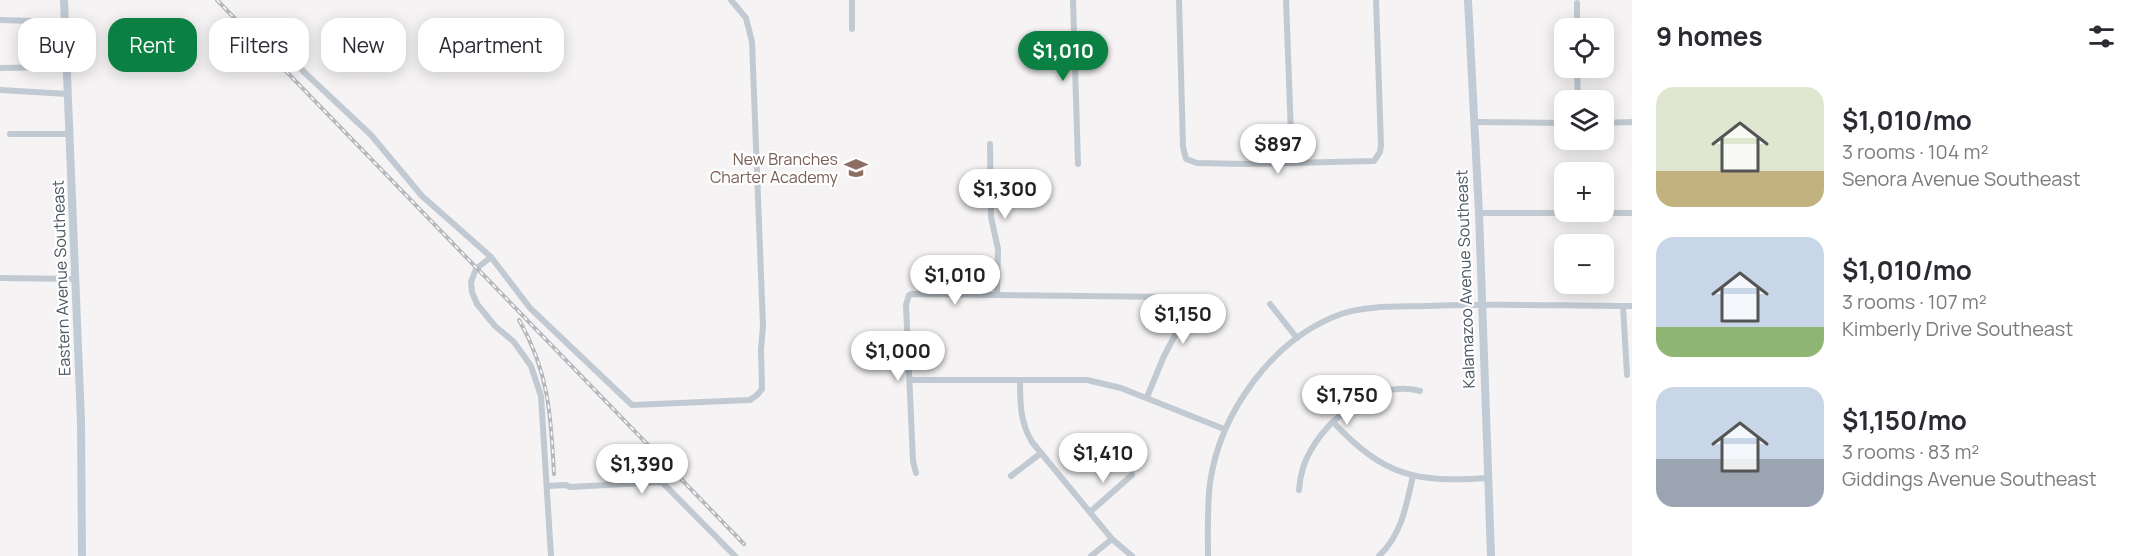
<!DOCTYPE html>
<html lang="en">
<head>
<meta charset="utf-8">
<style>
	:root { --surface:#fff; --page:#f7f7f7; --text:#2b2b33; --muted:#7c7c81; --accent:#0b8043 }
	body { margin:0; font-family:Manrope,sans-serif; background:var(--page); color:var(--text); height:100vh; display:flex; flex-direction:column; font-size:22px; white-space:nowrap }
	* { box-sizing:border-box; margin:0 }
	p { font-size:20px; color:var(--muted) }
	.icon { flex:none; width:33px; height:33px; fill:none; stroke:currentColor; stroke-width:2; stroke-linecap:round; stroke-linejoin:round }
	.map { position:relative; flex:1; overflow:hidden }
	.sheet { display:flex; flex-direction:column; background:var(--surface); width:510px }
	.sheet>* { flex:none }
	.guide { position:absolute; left:18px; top:18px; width:570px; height:54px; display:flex; gap:12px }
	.buttons { position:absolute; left:1554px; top:18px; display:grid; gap:12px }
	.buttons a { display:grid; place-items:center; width:60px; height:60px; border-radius:12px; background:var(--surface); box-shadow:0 3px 15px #0003; font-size:30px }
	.price { position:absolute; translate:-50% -51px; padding:0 14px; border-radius:21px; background:#fff; color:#222; font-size:20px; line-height:39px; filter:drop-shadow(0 2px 3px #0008) }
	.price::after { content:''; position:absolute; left:50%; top:36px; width:18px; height:14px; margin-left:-9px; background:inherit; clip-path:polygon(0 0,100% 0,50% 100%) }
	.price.selected { background:var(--accent); color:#fff }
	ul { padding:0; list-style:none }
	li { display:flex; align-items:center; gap:18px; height:150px; padding:0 24px }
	li span { display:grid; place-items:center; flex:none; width:168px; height:120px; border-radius:18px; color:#555 }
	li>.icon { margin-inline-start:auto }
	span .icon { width:72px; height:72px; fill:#fffc; stroke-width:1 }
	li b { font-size:26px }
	h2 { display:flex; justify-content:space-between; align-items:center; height:72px; padding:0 24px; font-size:26px }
	.chip { padding:0 21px; border-radius:18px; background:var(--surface); box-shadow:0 3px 15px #0003; font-size:21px; line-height:54px }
	.chip.selected { background:var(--accent); color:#fff }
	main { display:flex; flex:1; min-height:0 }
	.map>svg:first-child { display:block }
</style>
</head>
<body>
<main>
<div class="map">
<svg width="1632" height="556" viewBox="0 0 1632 556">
	<rect width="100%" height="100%" fill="#f5f3f3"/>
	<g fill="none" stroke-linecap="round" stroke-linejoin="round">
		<g stroke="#c1cad2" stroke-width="6">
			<path d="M852,0V29"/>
			<path d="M1073,0L1078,164"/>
			<path d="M1179,0L1183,147L1186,159L1197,163L1247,164L1374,161L1380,152L1381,145L1376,0"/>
			<path d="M1286,0L1292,162"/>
			<path d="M1577,3V28"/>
			<path d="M0,20L65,22"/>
			<path d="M285,49L304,72L371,135L422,196L491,257L530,308L632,405L750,400L757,395L762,389L761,349L763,326L752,42L746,18L731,0"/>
			<path d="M0,68L67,67"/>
			<path d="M1577,68L1578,100"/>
			<path d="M0,90L68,94"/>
			<path d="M1474,122L1564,123"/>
			<path d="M1604,123L1632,122"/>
			<path d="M10,134H70"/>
			<path d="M990,144L991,217L998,249L997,295"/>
			<path d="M1479,213H1632"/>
			<path d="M491,257L476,269L471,282L472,292L477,304L495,326L514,342L531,366L541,396L551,556"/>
			<path d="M0,278L76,279"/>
			<path d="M1270,304L1297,338"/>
			<path d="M1623,306L1627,375"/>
			<path d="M910,380H1087L1121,388L1224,429"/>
			<path d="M1020,380C1020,403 1020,422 1032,442L1112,539L1132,556"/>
			<path d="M1333,422C1384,476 1415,483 1488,478"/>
			<path d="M916,473L913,461L906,305L909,295L912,294L1171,297L1181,299L1186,306L1181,324L1164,356L1147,397"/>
			<path d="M1011,476L1041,453"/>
			<path d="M547,486L566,485L570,487L662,482L735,556"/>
			<path d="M1299,490C1300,476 1303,463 1311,450C1331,415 1378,380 1420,391"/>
			<path d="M1090,512L1132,475"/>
			<path d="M1091,556L1112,539"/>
			<path d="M1208,556C1208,532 1207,507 1210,483C1220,413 1272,339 1341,314C1368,305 1399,307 1427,306C1495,303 1564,306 1632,306"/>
			<path d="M1379,556C1402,534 1406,506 1413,476"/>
		</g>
		<g stroke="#c1cbd6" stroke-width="8">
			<path d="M64,0L81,421L82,556"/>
			<path d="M1468,0L1479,213L1491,556"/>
		</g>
		<g stroke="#b5b8bd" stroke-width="4">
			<g id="rail">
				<path d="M217,0L744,544"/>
				<path d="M519,320C549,372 551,416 554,474"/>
			</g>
		</g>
		<use href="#rail" stroke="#fff" stroke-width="1.5" stroke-dasharray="4.5" stroke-linecap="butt"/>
	</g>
	<defs>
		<g id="school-bare" transform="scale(1.8)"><path d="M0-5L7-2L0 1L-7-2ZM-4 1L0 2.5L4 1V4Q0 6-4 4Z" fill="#8d6e63" stroke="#fff" stroke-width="2.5" paint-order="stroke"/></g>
	</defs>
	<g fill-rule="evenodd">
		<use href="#school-bare" x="856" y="168"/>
	</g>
	<g text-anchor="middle" stroke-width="4.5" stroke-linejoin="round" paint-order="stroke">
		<g font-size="16" fill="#785e54" stroke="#fff" text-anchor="end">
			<text x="838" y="165">New Branches<tspan x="838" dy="18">Charter Academy</tspan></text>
		</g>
		<g font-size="16" fill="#4a5661" stroke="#fff">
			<text transform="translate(61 278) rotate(-92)" y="6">Eastern Avenue Southeast</text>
			<text transform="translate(1465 279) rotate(-92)" y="6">Kalamazoo Avenue Southeast</text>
		</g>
	</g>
</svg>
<div class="buttons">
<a><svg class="icon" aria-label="locate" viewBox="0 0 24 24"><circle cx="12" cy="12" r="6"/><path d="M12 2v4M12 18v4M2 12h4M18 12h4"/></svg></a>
<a><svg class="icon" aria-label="layers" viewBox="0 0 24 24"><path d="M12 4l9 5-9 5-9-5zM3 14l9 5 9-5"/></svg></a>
<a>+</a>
<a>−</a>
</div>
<b class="price selected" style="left:1063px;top:82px">$1,010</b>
<b class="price" style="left:1278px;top:175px">$897</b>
<b class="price" style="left:1005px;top:220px">$1,300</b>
<b class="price" style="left:955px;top:306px">$1,010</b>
<b class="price" style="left:1183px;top:345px">$1,150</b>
<b class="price" style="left:898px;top:382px">$1,000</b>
<b class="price" style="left:1347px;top:426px">$1,750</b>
<b class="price" style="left:1103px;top:484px">$1,410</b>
<b class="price" style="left:642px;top:495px">$1,390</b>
<div class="guide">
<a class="chip">Buy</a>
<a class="chip selected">Rent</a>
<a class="chip">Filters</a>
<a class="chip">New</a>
<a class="chip">Apartment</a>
</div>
</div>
<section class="sheet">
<h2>9 homes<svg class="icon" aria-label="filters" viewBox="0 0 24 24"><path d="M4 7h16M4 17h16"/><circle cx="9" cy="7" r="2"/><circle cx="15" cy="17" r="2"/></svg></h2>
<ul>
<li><span style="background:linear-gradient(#dfe7d0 70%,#c2b280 0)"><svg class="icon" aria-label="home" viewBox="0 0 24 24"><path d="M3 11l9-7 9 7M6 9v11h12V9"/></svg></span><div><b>$1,010/mo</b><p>3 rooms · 104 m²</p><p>Senora Avenue Southeast</p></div></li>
<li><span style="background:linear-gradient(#c9d6e8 75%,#8fb573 0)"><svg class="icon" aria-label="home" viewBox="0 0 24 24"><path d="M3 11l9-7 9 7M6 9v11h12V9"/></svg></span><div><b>$1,010/mo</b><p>3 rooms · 107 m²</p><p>Kimberly Drive Southeast</p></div></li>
<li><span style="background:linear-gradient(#c9d6e8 60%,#9aa5b1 0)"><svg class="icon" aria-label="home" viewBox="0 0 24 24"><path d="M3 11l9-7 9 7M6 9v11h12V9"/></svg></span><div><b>$1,150/mo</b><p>3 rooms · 83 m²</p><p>Giddings Avenue Southeast</p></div></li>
</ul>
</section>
</main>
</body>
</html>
